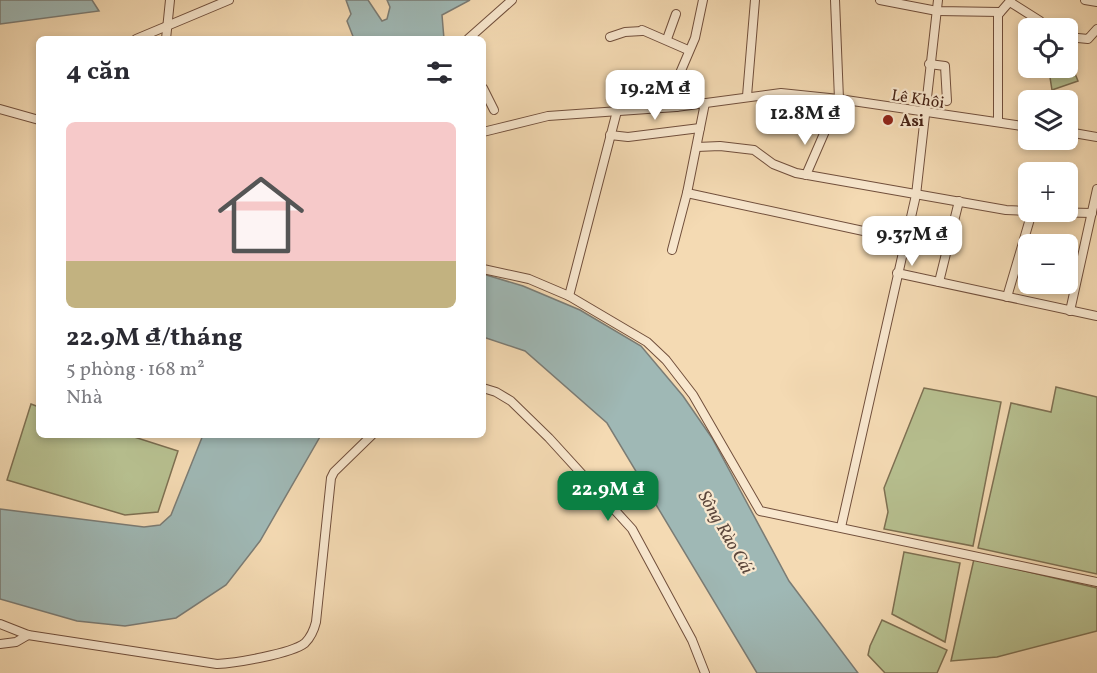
<!DOCTYPE html>
<html lang="vi">
<head>
<meta charset="utf-8">
<style>
	:root { --surface:#fff; --page:#f7f7f7; --text:#2b2b33; --muted:#7c7c81; --line:#e1e1e2; --accent:#0b8043 }
	body { margin:0; font-family:Vollkorn,serif; background:var(--page); color:var(--text); height:100vh; display:flex; flex-direction:column; font-size:22px; white-space:nowrap }
	* { box-sizing:border-box; margin:0 }
	p { font-size:20px; color:var(--muted) }
	.icon { flex:none; width:33px; height:33px; fill:none; stroke:currentColor; stroke-width:2; stroke-linecap:round; stroke-linejoin:round }
	.map { position:relative; flex:1; overflow:hidden }
	.drawer { position:absolute; left:36px; top:36px; width:450px; height:402px; display:flex; flex-direction:column; background:var(--surface); border-radius:9px; box-shadow:0 3px 9px #0003 }
	.drawer>* { flex:none }
	.fabs { position:absolute; left:1018px; top:18px; display:grid; gap:12px }
	.fabs a { display:grid; place-items:center; width:60px; height:60px; border-radius:9px; background:var(--surface); box-shadow:0 3px 9px #0003; font-size:30px }
	.price { position:absolute; translate:-50% -51px; padding:0 14px; border-radius:12px; background:#fff; color:#222; font-size:20px; line-height:39px; filter:drop-shadow(0 2px 3px #0008) }
	.price::after { content:''; position:absolute; left:50%; top:36px; width:18px; height:14px; margin-left:-9px; background:inherit; clip-path:polygon(0 0,100% 0,50% 100%) }
	.price.on { background:var(--accent); color:#fff }
	ul { padding:0; list-style:none }
	li { display:grid; align-content:center; gap:12px; height:318px; padding:0 30px }
	li+li { border-top:2px solid var(--line) }
	li span { display:grid; place-items:center; height:186px; border-radius:9px; color:#555 }
	li>.icon { margin-inline-start:auto }
	span .icon { width:108px; height:108px; fill:#fffc; stroke-width:1 }
	li b { font-size:26px }
	h2 { display:flex; justify-content:space-between; align-items:center; height:72px; padding:0 30px; font-size:26px }
	.map>svg:first-child { display:block }
</style>
</head>
<body>
<div class="map">
<svg width="1097" height="673" viewBox="0 0 1097 673">
	<rect width="100%" height="100%" fill="#f4dab3"/>
	<filter id="stains"><feTurbulence type="fractalNoise" baseFrequency=".00333" numOctaves="4"/><feColorMatrix values="0 0 0 0 .2 0 0 0 0 .09 0 0 0 0 .02 0 0 0 .5 -.17"/></filter>
	<radialGradient id="worn" r=".72"><stop offset=".6" stop-color="#630" stop-opacity="0"/><stop offset="1" stop-color="#630" stop-opacity=".3"/></radialGradient>
	<g fill="#b7c090" stroke="#7e7052" stroke-width="1.5">
		<path d="M1068,66H1072L1078,81L1052,90L1049,71Z"/>
		<path d="M1056,387L1097,397V574L978,548L1011,403L1051,412Z"/>
		<path d="M924,388L1001,402L973,546L884,529L888,512L884,488Z"/>
		<path d="M31,404L39,407V435H128L178,451L158,512L125,515L7,480Z"/>
		<path d="M904,552L960,563L945,642L892,614Z"/>
		<path d="M974,559L1097,588V631L997,657L951,661Z"/>
		<path d="M882,620L947,650L937,673H885L868,655L870,646Z"/>
	</g>
	<g fill="#9fb8b5" stroke="#7b7c75" stroke-width="1.5">
		<path d="M0,0H92L99,11L0,24Z"/>
		<path d="M346,0H368L382,21L387,19L390,7L387,0H470L442,15L444,39H354L347,21L351,14Z"/>
		<path d="M483,274L523,286L580,310L641,346L683,396L712,438L789,581L858,673H757L607,423L525,351L483,337Z"/>
		<path d="M203,435H321L260,541L226,585L176,618L125,626L77,621L0,599V509L144,527L160,525L171,515Z"/>
	</g>
	<g fill="none" stroke-linecap="round" stroke-linejoin="round">
		<g stroke="#714f3c" stroke-width="10">
			<g id="minor">
				<path d="M880,0L937,11L1000,12"/>
				<path d="M1085,0L1097,2"/>
				<path d="M1010,2L1040,21"/>
				<path d="M642,30L688,50"/>
				<path d="M610,37L625,32L642,31"/>
				<path d="M1068,37L1088,39L1097,29"/>
				<path d="M136,39L229,0"/>
				<path d="M166,39L170,0"/>
				<path d="M468,39L512,0"/>
				<path d="M667,39L676,14"/>
				<path d="M929,64L945,66L947,101"/>
				<path d="M483,88L494,110"/>
				<path d="M747,96L755,0"/>
				<path d="M676,107L677,80L695,38L703,0"/>
				<path d="M0,109L39,120"/>
				<path d="M998,122V15L1011,0"/>
				<path d="M483,132L548,116L676,107L781,93L839,99L1029,127"/>
				<path d="M1068,132L1097,137"/>
				<path d="M610,135L628,137L700,128"/>
				<path d="M697,147L720,146L754,150L773,164L796,173L1006,210L1029,211"/>
				<path d="M806,175L839,99L835,0"/>
				<path d="M687,193L905,240"/>
				<path d="M1046,212L1092,213"/>
				<path d="M672,250L687,193L705,103"/>
				<path d="M483,269L529,279L569,296L617,111"/>
				<path d="M897,273L1097,316"/>
				<path d="M939,282L959,201"/>
				<path d="M569,296L647,342L666,360L693,395L760,511L1097,582"/>
				<path d="M1007,297L1032,212"/>
				<path d="M1070,311L1097,189"/>
				<path d="M483,388L496,392L511,401L549,438L632,529L692,640L705,673"/>
				<path d="M841,527L916,195L938,0"/>
				<path d="M0,624L28,635L217,664C235,663 291,654 305,643C311,637 314,630 316,622L331,478L334,472L372,435"/>
				<path d="M0,644L16,642L28,635"/>
			</g>
		</g>
		<use href="#minor" stroke="#f8e7ce" stroke-width="8"/>
	</g>
	<circle fill="#8f2418" stroke="#f8e7ce" stroke-width="2" cx="888" cy="120" r="6"/>
	<g text-anchor="middle" stroke-width="4.5" stroke-linejoin="round" paint-order="stroke">
		<g font-size="16" fill="#452114" stroke="#f8e7ce">
			<text transform="translate(918 98) rotate(9)" y="6">Lê Khôi</text>
		</g>
		<g font-size="16" font-weight="bold" fill="#452114" stroke="#f8e7ce" text-anchor="start">
			<text x="900" y="126">Asi</text>
		</g>
		<g font-size="18" font-style="italic" fill="#5c473c" stroke="#f8e7ce">
			<text transform="translate(726 532) rotate(60)" y="6">Sông Rào Cái</text>
		</g>
	</g>
	<rect width="100%" height="100%" filter="url(#stains)"/>
	<rect width="100%" height="100%" fill="url(#worn)"/>
</svg>
<div class="fabs">
<a><svg class="icon" aria-label="locate" viewBox="0 0 24 24"><circle cx="12" cy="12" r="6"/><path d="M12 2v4M12 18v4M2 12h4M18 12h4"/></svg></a>
<a><svg class="icon" aria-label="layers" viewBox="0 0 24 24"><path d="M12 4l9 5-9 5-9-5zM3 14l9 5 9-5"/></svg></a>
<a>+</a>
<a>−</a>
</div>
<b class="price" style="left:655px;top:121px">19.2M ₫</b>
<b class="price" style="left:805px;top:146px">12.8M ₫</b>
<b class="price" style="left:912px;top:267px">9.37M ₫</b>
<b class="price on" style="left:608px;top:522px">22.9M ₫</b>
<section class="drawer">
<h2>4 căn<svg class="icon" aria-label="filters" viewBox="0 0 24 24"><path d="M4 7h16M4 17h16"/><circle cx="9" cy="7" r="2"/><circle cx="15" cy="17" r="2"/></svg></h2>
<ul>
<li><span style="background:linear-gradient(#f6c9c9 75%,#c2b280 0)"><svg class="icon" aria-label="home" viewBox="0 0 24 24"><path d="M3 11l9-7 9 7M6 9v11h12V9"/></svg></span><div><b>22.9M ₫/tháng</b><p>5 phòng · 168 m²</p><p>Nhà</p></div></li>
</ul>
</section>
</div>
</body>
</html>
